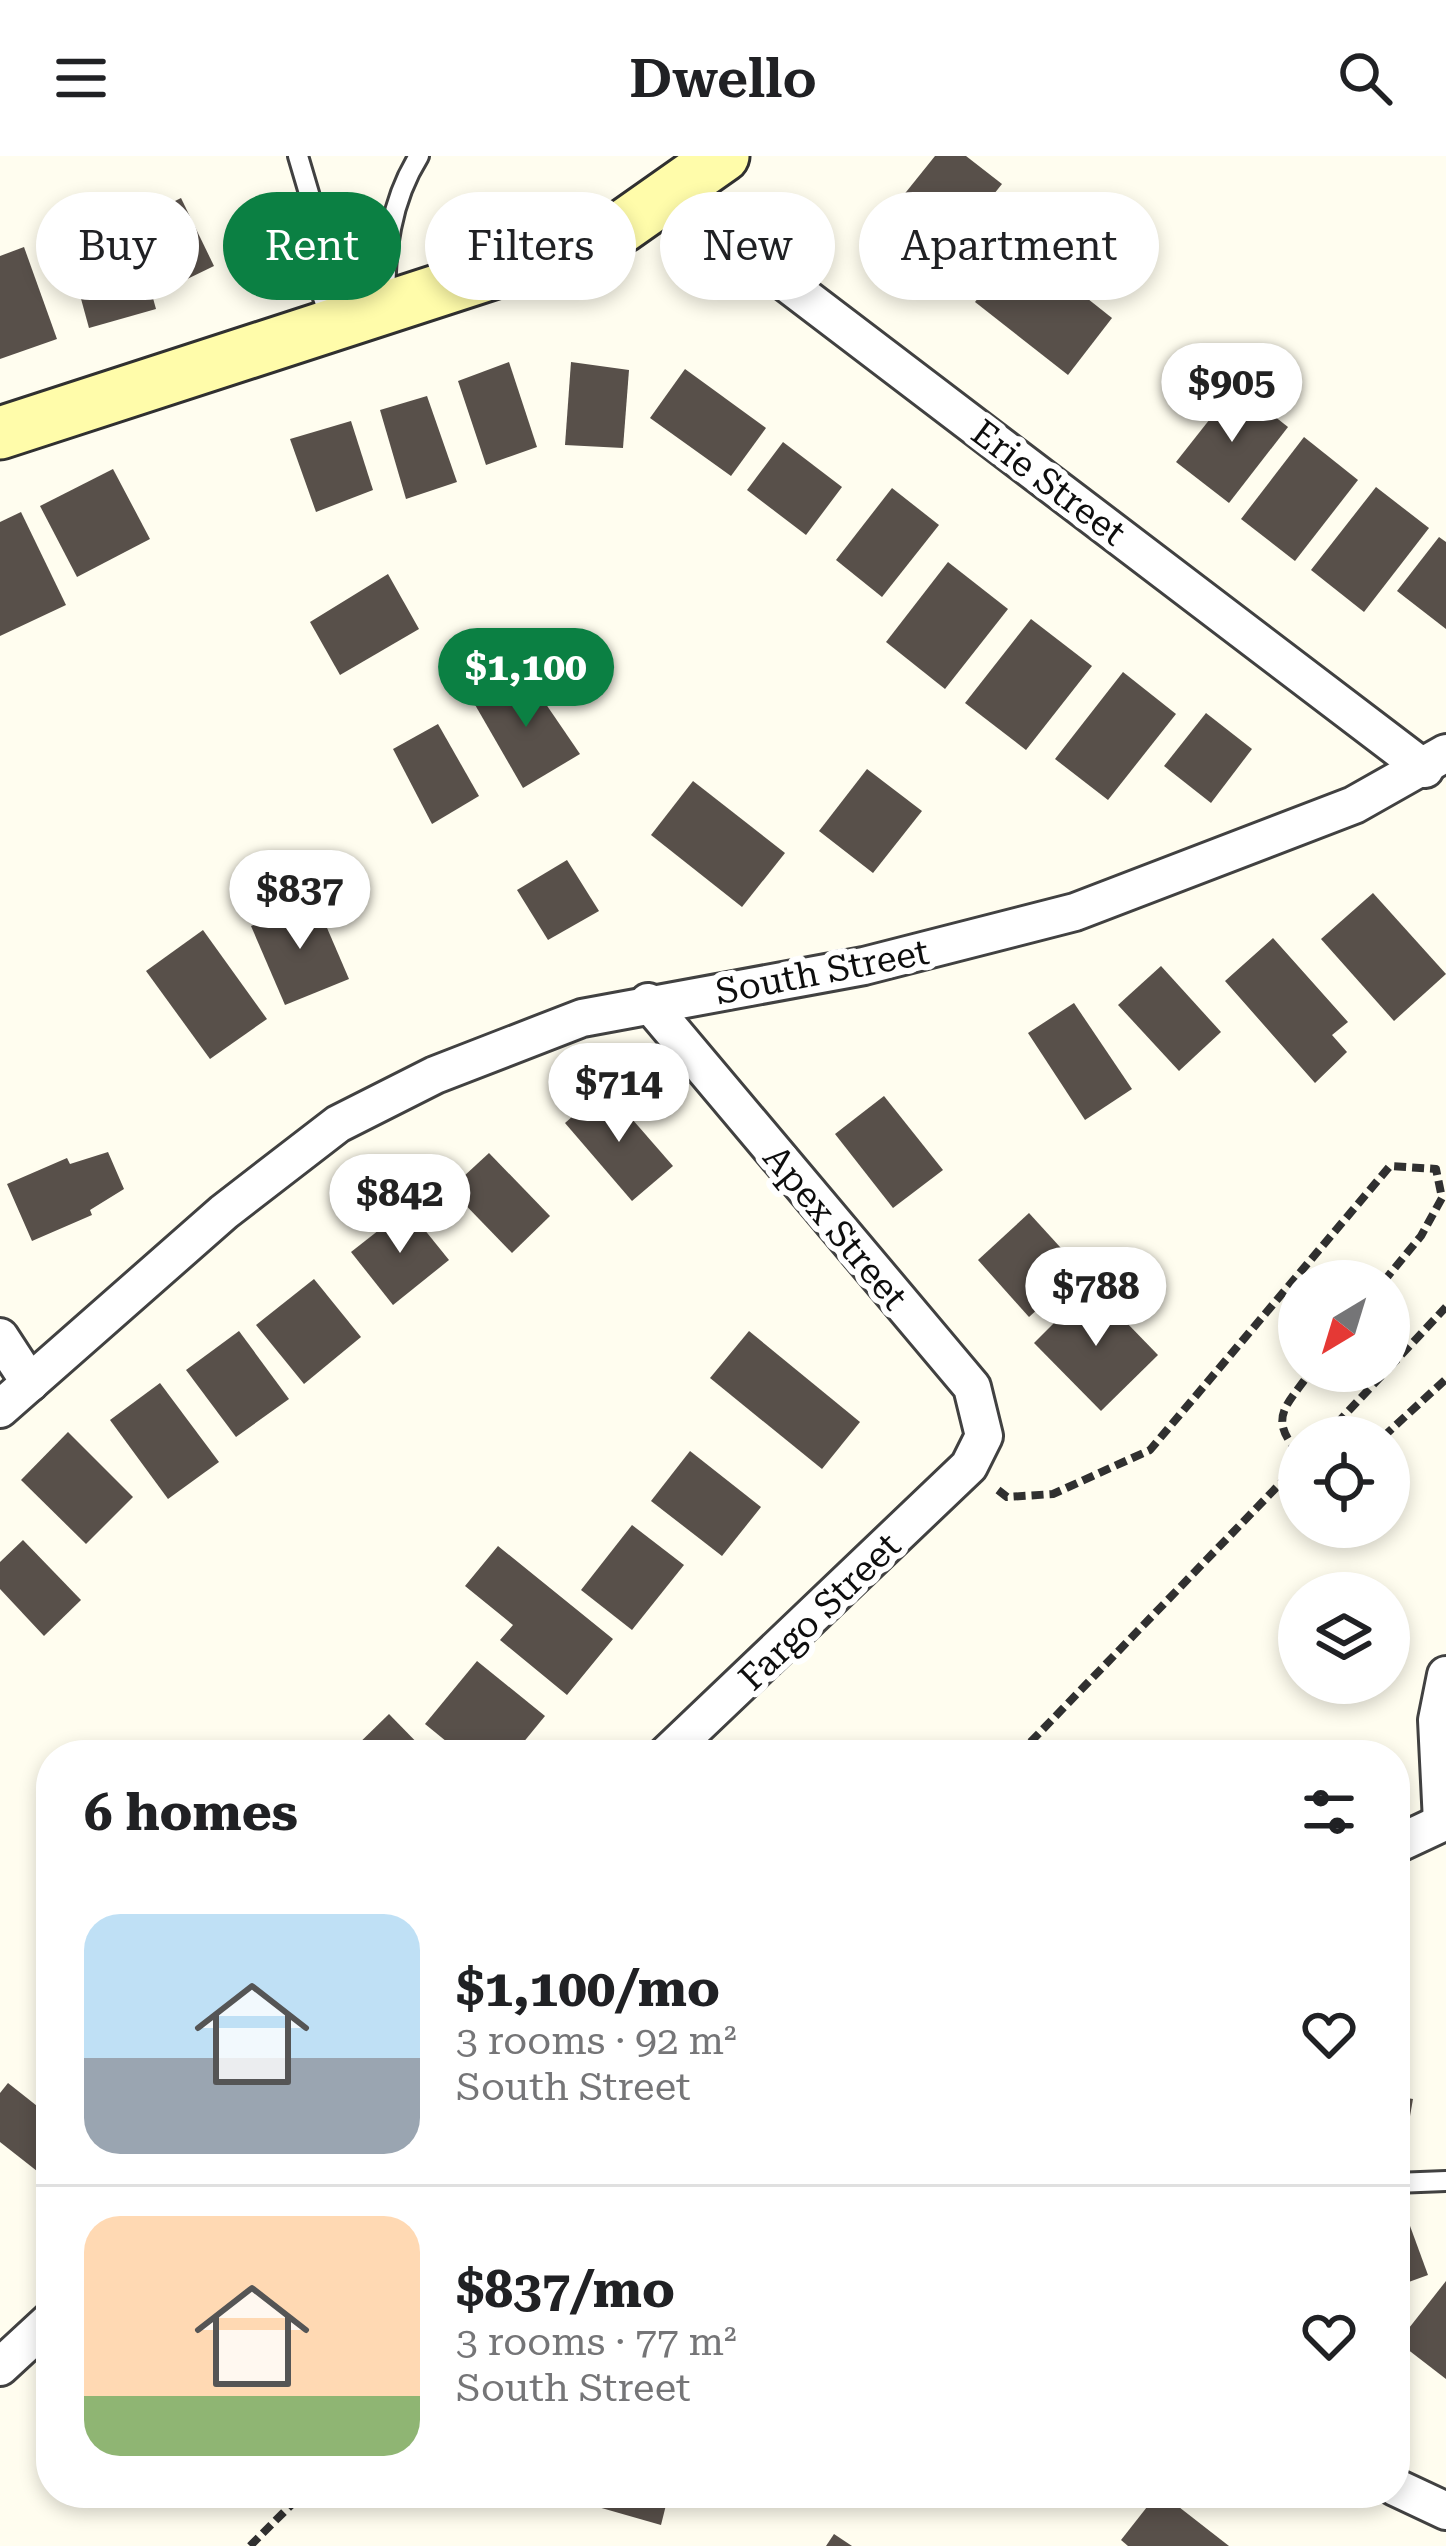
<!DOCTYPE html>
<html lang="en">
<head>
<meta charset="utf-8">
<style>
	:root { --surface:#fff; --page:#f6f6f6; --text:#202124; --muted:#757577; --line:#e0e0e0; --accent:#0b8043 }
	body { margin:0; font-family:"Roboto Serif",serif; background:var(--page); color:var(--text); height:100vh; display:flex; flex-direction:column; font-size:45px; white-space:nowrap }
	* { box-sizing:border-box; margin:0 }
	p { font-size:39px; color:var(--muted) }
	.icon { flex:none; width:66px; height:66px; fill:none; stroke:currentColor; stroke-width:2; stroke-linecap:round; stroke-linejoin:round }
	.map { position:relative; flex:1; overflow:hidden }
	.sheet { position:absolute; left:36px; top:1584px; width:1374px; height:768px; display:flex; flex-direction:column; background:var(--surface); border-radius:48px; box-shadow:0 6px 18px #0003 }
	.sheet>* { flex:none }
	.guide { position:absolute; left:36px; top:36px; width:1374px; height:108px; display:flex; gap:24px }
	.needle { width:78px; rotate:218deg }
	.tools { position:absolute; left:1278px; top:1104px; display:grid; gap:24px }
	.tools a { display:grid; place-items:center; width:132px; height:132px; border-radius:50%; background:var(--surface); box-shadow:0 6px 18px #0003; font-size:60px }
	.price { position:absolute; translate:-50% -102px; padding:0 27px; border-radius:42px; background:#fff; color:#222; font-size:39px; line-height:78px; filter:drop-shadow(0 3px 6px #0008) }
	.price::after { content:''; position:absolute; left:50%; top:72px; width:36px; height:27px; margin-left:-18px; background:inherit; clip-path:polygon(0 0,100% 0,50% 100%) }
	.price.current { background:var(--accent); color:#fff }
	ul { padding:0; list-style:none }
	li { display:flex; align-items:center; gap:36px; height:300px; padding:0 48px }
	li+li { border-top:3px solid var(--line) }
	li span { display:grid; place-items:center; flex:none; width:336px; height:240px; border-radius:36px; color:#555 }
	li>.icon { margin-inline-start:auto }
	span .icon { width:144px; height:144px; fill:#fffc; stroke-width:1 }
	li b { font-size:51px }
	h2 { display:flex; justify-content:space-between; align-items:center; height:144px; padding:0 48px; font-size:51px }
	.chip { padding:0 42px; border-radius:54px; background:var(--surface); box-shadow:0 6px 18px #0003; font-size:42px; line-height:108px }
	.chip.current { background:var(--accent); color:#fff }
	header { display:flex; justify-content:space-between; align-items:center; height:156px; padding:0 48px; background:var(--surface); font-size:54px; font-weight:600 }
	.map>svg:first-child { display:block }
</style>
</head>
<body>
<header><svg class="icon" aria-label="menu" viewBox="0 0 24 24"><path d="M4 6h16M4 12h16M4 18h16"/></svg>Dwello<svg class="icon" aria-label="search" viewBox="0 0 24 24"><circle cx="10" cy="10" r="6"/><path d="M15 15l6 6"/></svg></header>
<div class="map">
<svg width="1446" height="2390" viewBox="0 0 1446 2390">
	<rect width="100%" height="100%" fill="#fffdef"/>
	<g fill="#58504a">
		<path d="M935,0H966L1002,28L936,110L882,66Z"/>
		<path d="M181,42L214,110L181,126L147,59Z"/>
		<path d="M127,48L156,153L89,172L60,66Z"/>
		<path d="M1020,89L1112,162L1068,219L975,146Z"/>
		<path d="M24,91L57,183L0,203V100Z"/>
		<path d="M509,206L537,291L486,309L458,225Z"/>
		<path d="M571,206L629,214L623,292L565,289Z"/>
		<path d="M685,213L766,272L731,320L650,262Z"/>
		<path d="M1236,230L1288,271L1229,347L1176,306Z"/>
		<path d="M427,240L457,326L406,343L380,254Z"/>
		<path d="M351,265L373,334L316,356L290,283Z"/>
		<path d="M1304,281L1358,324L1295,405L1241,363Z"/>
		<path d="M783,286L842,331L806,379L747,334Z"/>
		<path d="M113,313L150,383L77,421L40,350Z"/>
		<path d="M1376,331L1429,372L1364,456L1311,414Z"/>
		<path d="M892,332L939,369L882,441L836,404Z"/>
		<path d="M21,356L66,449L0,480V366Z"/>
		<path d="M1439,381L1446,386V473L1397,435Z"/>
		<path d="M948,406L1008,453L945,533L886,486Z"/>
		<path d="M388,418L419,473L340,519L310,466Z"/>
		<path d="M1031,463L1092,510L1026,594L965,547Z"/>
		<path d="M524,516L580,598L523,632L474,547Z"/>
		<path d="M1123,516L1176,558L1108,644L1055,603Z"/>
		<path d="M1206,557L1252,593L1211,647L1164,610Z"/>
		<path d="M438,568L479,640L432,668L393,593Z"/>
		<path d="M867,613L922,655L873,717L819,675Z"/>
		<path d="M693,625L785,697L742,751L651,679Z"/>
		<path d="M567,704L599,755L548,784L517,734Z"/>
		<path d="M1373,737L1446,818L1394,865L1321,783Z"/>
		<path d="M315,744L349,823L285,849L251,770Z"/>
		<path d="M203,774L267,863L210,903L146,815Z"/>
		<path d="M1273,782L1348,866L1332,879L1347,896L1315,927L1225,825Z"/>
		<path d="M1161,810L1221,876L1179,915L1118,849Z"/>
		<path d="M1074,847L1132,933L1085,964L1028,877Z"/>
		<path d="M605,932L673,1010L632,1045L565,967Z"/>
		<path d="M884,940L943,1014L893,1052L835,978Z"/>
		<path d="M108,996L124,1033L90,1054L92,1059L32,1085L7,1028L67,1002L70,1008Z"/>
		<path d="M489,997L550,1060L512,1097L450,1033Z"/>
		<path d="M407,1052L449,1104L393,1149L351,1096Z"/>
		<path d="M1029,1057L1081,1114L1029,1161L978,1104Z"/>
		<path d="M314,1123L361,1181L304,1228L256,1169Z"/>
		<path d="M1091,1130L1158,1199L1101,1255L1034,1187Z"/>
		<path d="M239,1175L289,1243L236,1281L186,1214Z"/>
		<path d="M749,1175L860,1266L822,1313L710,1222Z"/>
		<path d="M160,1227L219,1306L168,1343L110,1264Z"/>
		<path d="M68,1276L133,1341L86,1388L21,1324Z"/>
		<path d="M690,1295L761,1351L722,1400L651,1345Z"/>
		<path d="M632,1369L684,1409L632,1474L581,1434Z"/>
		<path d="M23,1384L81,1444L44,1480L0,1433V1406Z"/>
		<path d="M498,1390L613,1483L567,1539L500,1484L513,1469L465,1430Z"/>
		<path d="M477,1505L545,1560L513,1599H463L425,1568Z"/>
		<path d="M389,1558L429,1599H347Z"/>
		<path d="M8,1927L51,1961V2026L0,1986V1937Z"/>
		<path d="M1395,1940L1413,1943L1405,1989L1395,1987Z"/>
		<path d="M1406,2059L1428,2119L1395,2131V2063Z"/>
		<path d="M1446,2125V2223L1398,2186Z"/>
		<path d="M549,2337H669L661,2369Z"/>
		<path d="M1158,2337H1161L1229,2390H1128L1121,2384Z"/>
		<path d="M834,2378L852,2390H826Z"/>
	</g>
	<g fill="none" stroke-linecap="round" stroke-linejoin="round">
		<g stroke="#414141" stroke-width="24">
			<g id="lane">
				<path d="M298,0L319,71L317,125L331,164"/>
				<path d="M385,150C385,96 390,46 419,0"/>
				<path d="M1395,2027L1446,2025"/>
			</g>
		</g>
		<g stroke="#414141" stroke-width="42">
			<g id="street">
				<path d="M672,40L1425,613"/>
				<path d="M648,846L972,1231L984,1280L969,1310L666,1599"/>
				<path d="M0,1181L30,1227"/>
				<path d="M0,1253L224,1056L338,968L435,919L582,862L864,810L1075,756L1354,649L1446,597"/>
				<path d="M1442,1666L1437,1564L1446,1519"/>
				<path d="M1395,1689L1446,1665"/>
				<path d="M0,2211L51,2164"/>
				<path d="M1395,2331L1446,2355"/>
			</g>
		</g>
		<g stroke="#303030" stroke-width="57">
			<path id="secondary" d="M0,277L560,95L622,71L723,0"/>
		</g>
		<g stroke="#303030" stroke-width="8" stroke-dasharray="12 6" stroke-linecap="butt">
			<path d="M1389,1212L1446,1151"/>
			<path d="M1324,1281L1386,1215"/>
			<path d="M1383,1281L1446,1223"/>
			<path d="M1299,1297C1266,1261 1288,1249 1311,1215"/>
			<path d="M998,1334L1007,1341L1053,1338L1150,1294L1390,1010L1436,1013L1442,1042L1421,1080L1384,1125"/>
			<path d="M1018,1599L1299,1308"/>
			<path d="M250,2390L303,2337"/>
		</g>
		<use href="#lane" stroke="#fff" stroke-width="18"/>
		<use href="#street" stroke="#fff" stroke-width="36"/>
		<use href="#secondary" stroke="#fffcaa" stroke-width="51"/>
	</g>
	<g text-anchor="middle" stroke-width="12" stroke-linejoin="round" paint-order="stroke">
		<g font-size="36" fill="#0e0e0e" stroke="#fff">
			<text transform="translate(1049 326) rotate(37)" y="13">Erie Street</text>
			<text transform="translate(822 815) rotate(-11)" y="13">South Street</text>
			<text transform="translate(836 1071) rotate(50)" y="13">Apex Street</text>
			<text transform="translate(819 1455) rotate(-44)" y="13">Fargo Street</text>
		</g>
	</g>
</svg>
<div class="tools">
<a><svg class="needle" viewBox="-14 -14 28 28"><path d="M0-13l5 13h-10z" fill="#e53935"/><path d="M0 13l5-13h-10z" fill="#757577"/></svg></a>
<a><svg class="icon" aria-label="locate" viewBox="0 0 24 24"><circle cx="12" cy="12" r="6"/><path d="M12 2v4M12 18v4M2 12h4M18 12h4"/></svg></a>
<a><svg class="icon" aria-label="layers" viewBox="0 0 24 24"><path d="M12 4l9 5-9 5-9-5zM3 14l9 5 9-5"/></svg></a>
</div>
<b class="price" style="left:1232px;top:289px">$905</b>
<b class="price current" style="left:526px;top:574px">$1,100</b>
<b class="price" style="left:300px;top:796px">$837</b>
<b class="price" style="left:619px;top:989px">$714</b>
<b class="price" style="left:400px;top:1100px">$842</b>
<b class="price" style="left:1096px;top:1193px">$788</b>
<div class="guide">
<a class="chip">Buy</a>
<a class="chip current">Rent</a>
<a class="chip">Filters</a>
<a class="chip">New</a>
<a class="chip">Apartment</a>
</div>
<section class="sheet">
<h2>6 homes<svg class="icon" aria-label="filters" viewBox="0 0 24 24"><path d="M4 7h16M4 17h16"/><circle cx="9" cy="7" r="2"/><circle cx="15" cy="17" r="2"/></svg></h2>
<ul>
<li><span style="background:linear-gradient(#bfe0f5 60%,#9aa5b1 0)"><svg class="icon" aria-label="home" viewBox="0 0 24 24"><path d="M3 11l9-7 9 7M6 9v11h12V9"/></svg></span><div><b>$1,100/mo</b><p>3 rooms · 92 m²</p><p>South Street</p></div><svg class="icon" aria-label="heart" viewBox="0 0 24 24"><path d="M12 20l-8-8c-3-5 5-10 8-4 3-6 11-1 8 4z"/></svg></li>
<li><span style="background:linear-gradient(#ffd9b3 75%,#8fb573 0)"><svg class="icon" aria-label="home" viewBox="0 0 24 24"><path d="M3 11l9-7 9 7M6 9v11h12V9"/></svg></span><div><b>$837/mo</b><p>3 rooms · 77 m²</p><p>South Street</p></div><svg class="icon" aria-label="heart" viewBox="0 0 24 24"><path d="M12 20l-8-8c-3-5 5-10 8-4 3-6 11-1 8 4z"/></svg></li>
</ul>
</section>
</div>
</body>
</html>
